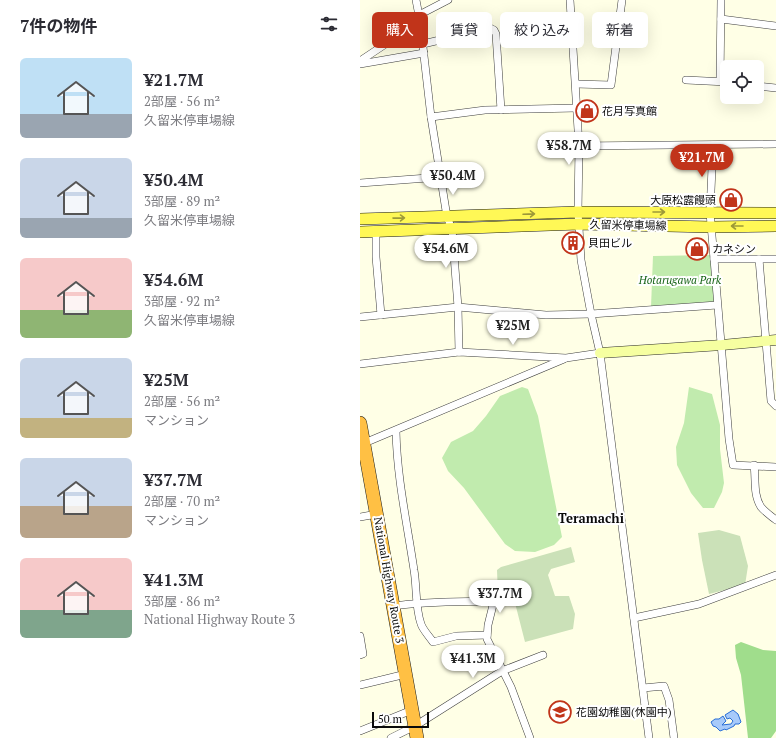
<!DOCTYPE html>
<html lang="ja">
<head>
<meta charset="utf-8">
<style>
	:root { --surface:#fff; --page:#f7f7f7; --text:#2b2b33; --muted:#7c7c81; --accent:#c1341a }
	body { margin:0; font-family:"PT Serif","Noto Sans JP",serif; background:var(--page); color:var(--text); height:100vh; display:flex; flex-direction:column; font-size:15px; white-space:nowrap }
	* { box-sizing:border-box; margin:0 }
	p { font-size:13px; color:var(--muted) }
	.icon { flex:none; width:22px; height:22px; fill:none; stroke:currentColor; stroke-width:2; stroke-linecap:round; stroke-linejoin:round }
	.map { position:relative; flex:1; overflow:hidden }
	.drawer { display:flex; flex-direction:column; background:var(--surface); width:360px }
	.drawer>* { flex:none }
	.banner { position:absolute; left:12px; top:12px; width:344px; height:36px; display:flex; gap:8px }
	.fabs { position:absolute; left:360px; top:60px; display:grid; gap:8px }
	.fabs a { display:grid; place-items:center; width:44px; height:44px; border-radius:6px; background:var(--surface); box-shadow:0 4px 16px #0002; font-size:20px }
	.scale { position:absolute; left:12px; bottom:10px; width:57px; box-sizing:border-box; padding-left:4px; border:2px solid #0a0a0a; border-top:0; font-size:11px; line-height:14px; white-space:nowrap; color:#0a0a0a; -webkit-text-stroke:3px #fff; paint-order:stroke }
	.price { position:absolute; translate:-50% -34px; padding:0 9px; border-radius:14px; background:#fff; color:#222; font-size:13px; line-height:26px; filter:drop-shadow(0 1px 2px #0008) }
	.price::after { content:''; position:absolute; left:50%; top:24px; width:12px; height:9px; margin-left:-6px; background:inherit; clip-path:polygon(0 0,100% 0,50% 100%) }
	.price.selected { background:var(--accent); color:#fff }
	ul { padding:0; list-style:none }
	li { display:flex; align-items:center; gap:12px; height:100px; padding:0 20px }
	li span { display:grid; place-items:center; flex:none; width:112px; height:80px; border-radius:6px; color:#555 }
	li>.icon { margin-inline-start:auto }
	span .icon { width:48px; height:48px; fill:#fffc; stroke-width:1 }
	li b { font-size:17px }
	h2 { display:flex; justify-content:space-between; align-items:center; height:48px; padding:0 20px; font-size:17px }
	.tag { padding:0 14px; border-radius:6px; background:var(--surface); box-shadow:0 4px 16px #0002; font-size:14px; line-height:36px }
	.tag.selected { background:var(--accent); color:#fff }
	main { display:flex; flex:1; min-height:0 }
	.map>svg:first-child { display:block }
</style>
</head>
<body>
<main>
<section class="drawer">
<h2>7件の物件<svg class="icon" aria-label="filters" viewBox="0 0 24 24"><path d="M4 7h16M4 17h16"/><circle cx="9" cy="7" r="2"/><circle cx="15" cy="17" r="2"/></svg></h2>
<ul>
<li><span style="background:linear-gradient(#bfe0f5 70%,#9aa5b1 0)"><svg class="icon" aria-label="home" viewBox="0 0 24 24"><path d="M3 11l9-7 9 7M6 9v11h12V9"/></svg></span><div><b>¥21.7M</b><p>2部屋 · 56 m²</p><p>久留米停車場線</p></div></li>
<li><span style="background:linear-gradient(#c9d6e8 75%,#9aa5b1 0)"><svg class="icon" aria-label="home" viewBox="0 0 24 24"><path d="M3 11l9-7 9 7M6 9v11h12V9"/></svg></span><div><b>¥50.4M</b><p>3部屋 · 89 m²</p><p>久留米停車場線</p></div></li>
<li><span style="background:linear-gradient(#f6c9c9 65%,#8fb573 0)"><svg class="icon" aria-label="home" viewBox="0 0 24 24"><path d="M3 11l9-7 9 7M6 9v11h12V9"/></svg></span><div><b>¥54.6M</b><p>3部屋 · 92 m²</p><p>久留米停車場線</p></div></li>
<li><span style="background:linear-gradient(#c9d6e8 75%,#c2b280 0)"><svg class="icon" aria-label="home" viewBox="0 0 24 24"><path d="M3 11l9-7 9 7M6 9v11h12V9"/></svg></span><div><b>¥25M</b><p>2部屋 · 56 m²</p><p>マンション</p></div></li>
<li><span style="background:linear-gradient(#c9d6e8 60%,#b9a48a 0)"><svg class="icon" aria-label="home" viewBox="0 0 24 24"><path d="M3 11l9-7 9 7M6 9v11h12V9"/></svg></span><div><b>¥37.7M</b><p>2部屋 · 70 m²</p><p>マンション</p></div></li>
<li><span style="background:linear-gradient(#f6c9c9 65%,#7fa58c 0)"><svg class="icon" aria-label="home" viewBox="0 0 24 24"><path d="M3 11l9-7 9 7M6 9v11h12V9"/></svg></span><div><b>¥41.3M</b><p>3部屋 · 86 m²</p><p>National Highway Route 3</p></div></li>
</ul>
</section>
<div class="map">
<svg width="416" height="738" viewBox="0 0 416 738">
	<rect width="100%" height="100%" fill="#ffffe6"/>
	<g fill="#c1ebae">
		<path d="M352,255L355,302L291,307L293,256Z"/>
		<path d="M162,387L168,389L178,416L202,537L194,545L175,552L155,551L145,544L104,488L88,471L82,458L91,442L113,431L126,416L140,396Z"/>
		<path d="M329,387L352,394L360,425V449L364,483L362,492L354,508H343L331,493L317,465L316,447L324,423Z"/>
	</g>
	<path fill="#a0dd8c" d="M381,642L403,650L416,651V731L411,738H388L381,675L376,658L375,645Z"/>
	<g fill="#cbe1b8">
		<path d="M359,530L380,536L388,566L385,585L349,594L342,560L338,533Z"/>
		<path d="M211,547L215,562L191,569L188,575L195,596H209L215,614L213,629L165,642L154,599L151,592L138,595L137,570L141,567Z"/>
	</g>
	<path fill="#a7cafa" stroke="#296ed6" d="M373,710L378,714L381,722L379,724H375L374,726L366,730L365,729L360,731L356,727L353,726L351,722L355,719H359L363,716L366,721L362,725L371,724L373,721L370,718L367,719L365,715Z"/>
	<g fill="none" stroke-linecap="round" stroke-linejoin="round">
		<g stroke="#3d3d3d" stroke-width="8">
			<g id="street">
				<path d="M56,0L60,21L71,117L87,217L92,229L98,307L99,352"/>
				<path d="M210,0L219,146L218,212L221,260L231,314L240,353L289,738"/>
				<path d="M59,15L88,0"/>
				<path d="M361,19L416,26"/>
				<path d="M63,44L130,28L134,30L136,34L141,110"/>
				<path d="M0,61L60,21"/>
				<path d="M0,64L64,53"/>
				<path d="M326,80L367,82"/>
				<path d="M360,81L361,0"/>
				<path d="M216,84L251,85L262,0"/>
				<path d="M397,86L416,88"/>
				<path d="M71,117L125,110L216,108"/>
				<path d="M353,145L350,213L354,259"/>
				<path d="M219,146L416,144"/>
				<path d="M0,183L81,177"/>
				<path d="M16,231V257L21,315"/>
				<path d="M399,259L411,401L416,406"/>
				<path d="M416,259H354L369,439L373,465L416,467"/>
				<path d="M0,317L98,307L186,315L231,314L357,305"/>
				<path d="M0,364L99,352L206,358L240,353"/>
				<path d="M36,431C37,478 47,523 54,570C57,587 55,607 61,624C63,630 69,636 73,642L96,636L127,635"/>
				<path d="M2,444L204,359"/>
				<path d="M394,465C396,479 393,495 401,507C405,512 411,516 416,520"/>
				<path d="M0,517L17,514"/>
				<path d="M34,606C67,601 100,602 134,601L128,625L127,639L151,687L170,738"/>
				<path d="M274,618L339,604L416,575"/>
				<path d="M0,636L3,654L0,655"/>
				<path d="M0,685L46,674"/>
				<path d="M283,688L304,686L309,700L314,738"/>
				<path d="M0,731L52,710"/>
				<path d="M31,738L55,726L142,671L183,655"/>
			</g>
		</g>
		<g stroke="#2c2c2c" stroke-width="11">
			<path id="secondary" d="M240,353L362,345L416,340"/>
		</g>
		<g stroke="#1b1b1b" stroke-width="12">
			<g id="primary">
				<path d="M0,219L218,212L416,213"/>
				<path d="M0,232L219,224L351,227L416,226"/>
			</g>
		</g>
		<g stroke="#1b1b1b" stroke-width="14">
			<path id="highway" d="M0,423L57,738"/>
		</g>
		<use href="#street" stroke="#fff" stroke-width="7"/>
		<use href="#secondary" stroke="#f6ffa1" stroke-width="10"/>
		<use href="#primary" stroke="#fff856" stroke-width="11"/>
		<use href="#highway" stroke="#ffc044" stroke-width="13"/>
	</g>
	<defs><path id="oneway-shaft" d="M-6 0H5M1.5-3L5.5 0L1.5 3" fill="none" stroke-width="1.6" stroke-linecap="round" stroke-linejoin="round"/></defs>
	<g stroke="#9d9938">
		<use href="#oneway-shaft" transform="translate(299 212)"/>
		<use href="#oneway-shaft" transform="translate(169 214) rotate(-2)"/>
		<use href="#oneway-shaft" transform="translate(39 218) rotate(-1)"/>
		<use href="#oneway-shaft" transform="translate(377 226) rotate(180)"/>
	</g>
	<defs>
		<g id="shop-ring" transform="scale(1.15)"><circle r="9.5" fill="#fff" stroke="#c1341a" stroke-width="1.5"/><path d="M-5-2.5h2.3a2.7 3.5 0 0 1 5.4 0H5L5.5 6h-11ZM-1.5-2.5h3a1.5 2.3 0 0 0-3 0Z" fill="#c1341a"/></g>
		<g id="building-ring" transform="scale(1.15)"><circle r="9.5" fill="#fff" stroke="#c1341a" stroke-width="1.5"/><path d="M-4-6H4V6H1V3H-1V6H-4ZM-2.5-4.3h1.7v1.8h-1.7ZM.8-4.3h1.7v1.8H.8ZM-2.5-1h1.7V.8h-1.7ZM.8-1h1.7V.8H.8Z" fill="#c1341a"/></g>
		<g id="school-ring" transform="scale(1.15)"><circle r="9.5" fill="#fff" stroke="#c1341a" stroke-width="1.5"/><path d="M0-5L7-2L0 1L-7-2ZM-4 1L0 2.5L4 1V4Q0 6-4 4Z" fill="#c1341a"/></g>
	</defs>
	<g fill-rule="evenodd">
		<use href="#shop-ring" x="227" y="111"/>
		<use href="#shop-ring" x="371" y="200"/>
		<use href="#building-ring" x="213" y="243"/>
		<use href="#shop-ring" x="337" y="249"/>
		<use href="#school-ring" x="200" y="712"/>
	</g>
	<g text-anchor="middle" stroke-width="4" stroke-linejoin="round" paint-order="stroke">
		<g font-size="11" fill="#0a0a0a" stroke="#fff" text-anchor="start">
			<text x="242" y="115">花月写真館</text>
			<text x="356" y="204" text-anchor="end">大原松露饅頭</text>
			<text x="228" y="247">貝田ビル</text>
			<text x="352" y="253">カネシン</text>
			<text x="216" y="716">花園幼稚園(休園中)</text>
		</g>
		<g font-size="11" fill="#0a0a0a" stroke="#fff">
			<text transform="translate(268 225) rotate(1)" y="4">久留米停車場線</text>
			<text transform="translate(29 580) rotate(80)" y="4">National Highway Route 3</text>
		</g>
		<g font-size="11" font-style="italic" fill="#176417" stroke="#fff">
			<text x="320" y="284">Hotarugawa Park</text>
		</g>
		<g font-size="13" font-weight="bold" fill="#0a0a0a" stroke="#fff">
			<text x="231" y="523">Teramachi</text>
		</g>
	</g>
</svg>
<div class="fabs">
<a><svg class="icon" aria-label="locate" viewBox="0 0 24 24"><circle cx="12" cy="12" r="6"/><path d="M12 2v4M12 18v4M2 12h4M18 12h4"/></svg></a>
</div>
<div class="scale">50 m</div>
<b class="price" style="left:209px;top:166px">¥58.7M</b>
<b class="price selected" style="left:342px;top:178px">¥21.7M</b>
<b class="price" style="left:93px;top:196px">¥50.4M</b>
<b class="price" style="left:86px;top:269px">¥54.6M</b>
<b class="price" style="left:153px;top:346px">¥25M</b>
<b class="price" style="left:140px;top:614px">¥37.7M</b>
<b class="price" style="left:113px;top:679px">¥41.3M</b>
<div class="banner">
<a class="tag selected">購入</a>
<a class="tag">賃貸</a>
<a class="tag">絞り込み</a>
<a class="tag">新着</a>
</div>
</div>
</main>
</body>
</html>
